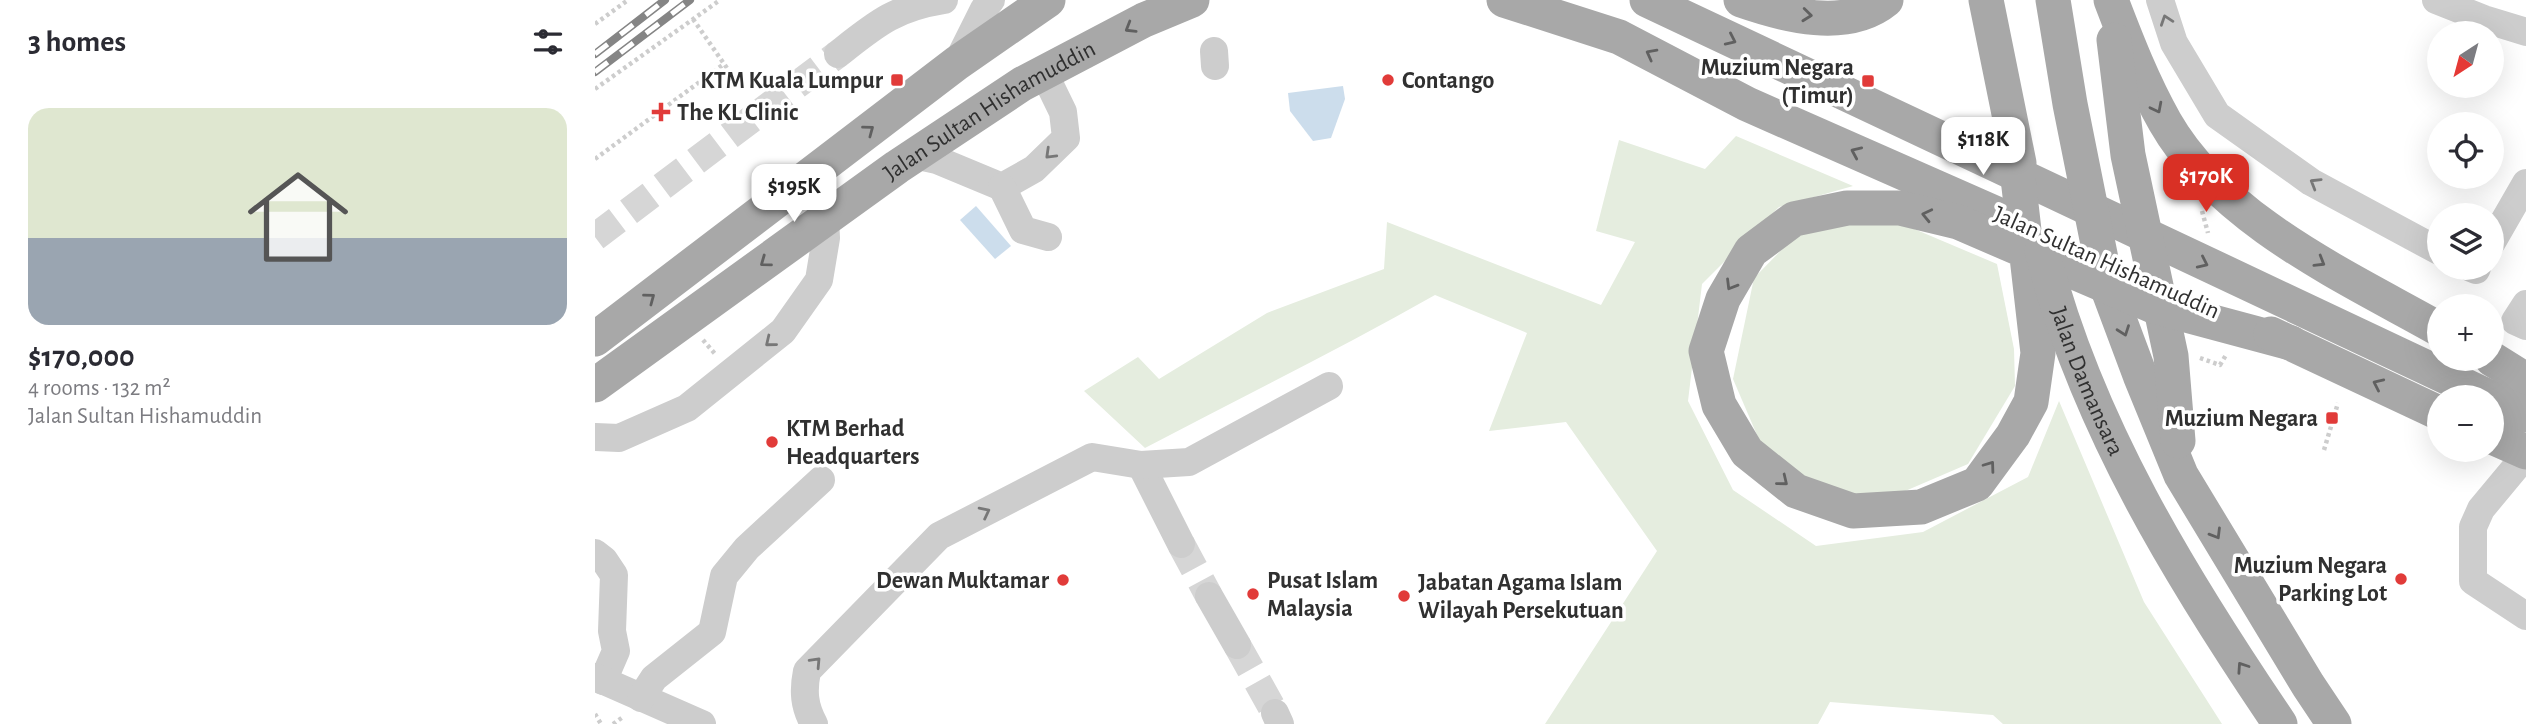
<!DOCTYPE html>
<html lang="en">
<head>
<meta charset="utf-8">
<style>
	:root { --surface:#fff; --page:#f7f7f7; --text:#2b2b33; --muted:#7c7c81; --line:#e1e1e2; --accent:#d93025 }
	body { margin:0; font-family:"Alegreya Sans",sans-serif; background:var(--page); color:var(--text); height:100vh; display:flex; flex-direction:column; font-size:26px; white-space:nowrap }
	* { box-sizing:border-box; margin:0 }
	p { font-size:23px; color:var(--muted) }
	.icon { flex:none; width:38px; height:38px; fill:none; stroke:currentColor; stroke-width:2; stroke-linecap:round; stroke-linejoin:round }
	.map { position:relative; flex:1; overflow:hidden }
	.drawer { display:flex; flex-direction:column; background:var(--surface); width:595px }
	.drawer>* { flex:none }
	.needle { width:46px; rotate:216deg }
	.controls { position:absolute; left:1832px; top:21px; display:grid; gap:14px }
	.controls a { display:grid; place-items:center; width:77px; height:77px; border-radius:50%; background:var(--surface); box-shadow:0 7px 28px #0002; font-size:35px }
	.price { position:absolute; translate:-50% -60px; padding:0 16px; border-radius:14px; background:#fff; color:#222; font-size:23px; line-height:46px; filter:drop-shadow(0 2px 4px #0008) }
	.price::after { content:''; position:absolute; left:50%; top:42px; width:21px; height:16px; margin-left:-10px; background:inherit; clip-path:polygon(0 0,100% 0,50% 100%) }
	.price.active { background:var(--accent); color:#fff }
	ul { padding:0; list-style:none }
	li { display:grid; align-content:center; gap:14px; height:371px; padding:0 28px }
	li+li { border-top:2px solid var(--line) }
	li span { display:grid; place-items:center; height:217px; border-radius:21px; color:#555 }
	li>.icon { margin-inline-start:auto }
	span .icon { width:126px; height:126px; fill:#fffc; stroke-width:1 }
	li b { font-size:30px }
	h2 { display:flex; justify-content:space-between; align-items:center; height:84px; padding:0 28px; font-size:30px }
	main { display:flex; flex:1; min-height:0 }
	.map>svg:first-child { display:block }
</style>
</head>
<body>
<main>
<section class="drawer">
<h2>3 homes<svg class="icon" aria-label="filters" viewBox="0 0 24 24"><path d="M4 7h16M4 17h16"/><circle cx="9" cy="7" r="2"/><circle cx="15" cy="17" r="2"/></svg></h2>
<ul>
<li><span style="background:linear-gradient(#dfe7d0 60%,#9aa5b1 0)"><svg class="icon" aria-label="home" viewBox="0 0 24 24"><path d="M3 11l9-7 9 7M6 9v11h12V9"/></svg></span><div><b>$170,000</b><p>4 rooms · 132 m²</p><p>Jalan Sultan Hishamuddin</p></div></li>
</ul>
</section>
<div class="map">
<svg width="1931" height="724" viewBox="0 0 1931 724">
	<rect width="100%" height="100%" fill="#fff"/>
	<g fill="#e5eddf">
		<path d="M1141,136L1258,186L1184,207L1107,284L1093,401L1138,490L1221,546L1328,532L1433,477L1464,401L1549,602L1627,724H1408L1398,715L1235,702L1223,724H950L1062,551L971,422L894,431L932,333L840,295C745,349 647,397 550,448L489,391L543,357L564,379L672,313L789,269L792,222L1006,305L1040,242L1001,231L1024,140L1110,169Z"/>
		<path d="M1298,220L1402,264L1419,349L1420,386L1373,464L1287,501L1225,491L1168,449L1138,379L1159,278L1208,228Z"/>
	</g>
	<g fill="#ccddec">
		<path d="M748,86L750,99L736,138L718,141L695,111L693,93Z"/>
		<path d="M381,206L416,246L400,259L365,220Z"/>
	</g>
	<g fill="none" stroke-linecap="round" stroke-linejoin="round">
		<g stroke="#d6d6d6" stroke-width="28" stroke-dasharray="28 14" stroke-linecap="butt">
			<path d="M0,237L243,54"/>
			<path d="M586,544L614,596"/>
			<path d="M642,645L680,713"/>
		</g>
		<g stroke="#cdcdcd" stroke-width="4.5" stroke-dasharray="3.5 3.5" stroke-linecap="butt">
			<path d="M98,19L143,84"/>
			<path d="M0,24L33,0"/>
			<path d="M0,89L125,0"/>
			<path d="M0,159L129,64"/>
			<path d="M1607,211L1613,233"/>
			<path d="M108,340L121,355"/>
			<path d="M1605,358L1625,365L1631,355"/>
			<path d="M1729,450L1743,403"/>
			<path d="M0,714L6,724"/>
			<path d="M18,724L28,717"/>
		</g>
		<g stroke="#cdcdcd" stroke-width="28">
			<path d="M1565,0L1579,43L1622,115L1716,182L1844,251"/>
			<path d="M1841,0L1889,19L1931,32"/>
			<path d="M619,51L620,66"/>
			<path d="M243,54C281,24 299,8 349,0"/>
			<path d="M362,63L389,9L396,0"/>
			<path d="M319,155L342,160L407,187L439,169L471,138L468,112L449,73"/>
			<path d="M407,187L428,230L453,237"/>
			<path d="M1897,242L1931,183"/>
			<path d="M1876,268L1881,270L1882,268"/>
			<path d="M1931,304L1920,321L1931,326"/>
			<path d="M0,437L24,438L92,408L188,331L224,280L231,238L230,219"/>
			<path d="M1931,455L1886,509L1878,527V581L1931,616"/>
			<path d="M546,465L586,544"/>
			<path d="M0,553L9,560L19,575L17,631L21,651L8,681"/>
			<path d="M614,596L642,645"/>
			<path d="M0,677L107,724"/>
			<path d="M46,698L59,678L117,632L129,576L152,548L226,480"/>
			<path d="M680,713L685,724"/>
			<path d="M219,724C209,706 208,691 212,671L344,536L497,457L546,465L594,462L734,386"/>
		</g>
		<g stroke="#a8a8a8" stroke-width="35">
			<path d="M909,0L1024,37L1152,104L1404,215"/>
			<path d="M1052,0L1894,397"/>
			<path d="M1146,0C1189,15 1252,32 1291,0"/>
			<path d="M1391,0L1424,163"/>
			<path d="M1458,0L1475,104L1511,284L1545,375L1586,475L1713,685L1739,724"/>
			<path d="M1516,0C1532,42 1548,83 1570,122C1626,220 1750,276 1844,329"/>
			<path d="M1519,40L1533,155L1576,356L1583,441"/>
			<path d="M1419,143L1443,353L1436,402L1418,435L1382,484L1326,507L1258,511L1201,491L1152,452L1124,405L1111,351L1128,299L1156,251L1199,219L1252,208H1305L1363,222L1558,306L1696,343"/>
			<path id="s1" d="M1447,251C1491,424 1586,578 1685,724"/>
			<path d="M1676,334L1844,413"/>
			<path d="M0,339L362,63L453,0"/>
			<path d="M1897,359L1931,380"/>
			<path id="s2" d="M0,385L302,167L427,84L549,20L597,0"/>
			<path d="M1897,399L1931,415"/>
			<path d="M1897,437L1931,452"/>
		</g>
		<g stroke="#858585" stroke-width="8">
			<g id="rail">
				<path d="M0,54L70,0"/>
				<path d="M0,72L95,0"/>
			</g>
		</g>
		<use href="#rail" stroke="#fff" stroke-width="5" stroke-dasharray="16" stroke-linecap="butt"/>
	</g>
	<defs><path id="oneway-chevron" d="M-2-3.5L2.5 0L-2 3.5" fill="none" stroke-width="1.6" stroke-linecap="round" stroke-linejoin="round" transform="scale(1.75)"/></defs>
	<g stroke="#606060">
		<use href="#oneway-chevron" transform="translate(1212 15) rotate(6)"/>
		<use href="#oneway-chevron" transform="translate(535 28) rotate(149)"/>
		<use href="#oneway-chevron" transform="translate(1136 40) rotate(25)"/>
		<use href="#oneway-chevron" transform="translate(1056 54) rotate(-152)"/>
		<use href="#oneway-chevron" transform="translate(1562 108) rotate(63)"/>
		<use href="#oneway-chevron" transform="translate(274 130) rotate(-37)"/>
		<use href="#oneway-chevron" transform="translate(1261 152) rotate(-156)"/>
		<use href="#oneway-chevron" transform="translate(1332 215) rotate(-167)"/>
		<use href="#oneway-chevron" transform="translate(170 262) rotate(144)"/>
		<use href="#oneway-chevron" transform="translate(1725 262) rotate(31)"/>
		<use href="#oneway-chevron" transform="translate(1608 263) rotate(25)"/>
		<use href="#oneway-chevron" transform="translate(1136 285) rotate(121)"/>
		<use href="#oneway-chevron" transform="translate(55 298) rotate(-37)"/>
		<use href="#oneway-chevron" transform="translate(1529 331) rotate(70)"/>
		<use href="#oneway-chevron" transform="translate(1783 384) rotate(-155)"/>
		<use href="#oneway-chevron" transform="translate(1395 466) rotate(-54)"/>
		<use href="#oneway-chevron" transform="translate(1188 481) rotate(39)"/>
		<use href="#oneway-chevron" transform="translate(1621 534) rotate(59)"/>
		<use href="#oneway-chevron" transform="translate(1647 667) rotate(-124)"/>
	</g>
	<g stroke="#777">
		<use href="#oneway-chevron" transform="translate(1571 20) rotate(-109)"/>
		<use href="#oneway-chevron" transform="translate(455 154) rotate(136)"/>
		<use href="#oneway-chevron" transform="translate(1720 183) rotate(-149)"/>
		<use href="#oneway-chevron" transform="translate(175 342) rotate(141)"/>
		<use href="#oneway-chevron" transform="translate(390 512) rotate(-27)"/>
		<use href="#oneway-chevron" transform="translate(221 662) rotate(-47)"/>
	</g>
	<g fill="#e13b39" stroke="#fff" stroke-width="2.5">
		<rect x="295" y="73" width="14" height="14" rx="3.5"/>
		<circle cx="793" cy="80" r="7"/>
		<rect x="1266" y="74" width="14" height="14" rx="3.5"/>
		<path d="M62.5 101.5h7v7h7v7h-7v7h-7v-7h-7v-7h7z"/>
		<rect x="1730" y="411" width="14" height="14" rx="3.5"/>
		<circle cx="177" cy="442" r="7"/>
		<circle cx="1806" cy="579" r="7"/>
		<circle cx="468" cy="580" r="7"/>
		<circle cx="658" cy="594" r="7"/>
		<circle cx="809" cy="596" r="7"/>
	</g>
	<g text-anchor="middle" stroke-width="7" stroke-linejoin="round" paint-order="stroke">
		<g font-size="24" font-weight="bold" fill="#303030" stroke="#fff" text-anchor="end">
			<text x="1259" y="75">Muzium Negara<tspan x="1259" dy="28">(Timur)</tspan></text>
			<text x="288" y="88">KTM Kuala Lumpur</text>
			<text x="807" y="88" text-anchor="start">Contango</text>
			<text x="82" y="120" text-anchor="start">The KL Clinic</text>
			<text x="1723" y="426">Muzium Negara</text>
			<text x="191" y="436" text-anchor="start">KTM Berhad<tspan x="191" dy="28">Headquarters</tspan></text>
			<text x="1792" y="573">Muzium Negara<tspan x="1792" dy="28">Parking Lot</tspan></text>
			<text x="454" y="588">Dewan Muktamar</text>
			<text x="672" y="588" text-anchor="start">Pusat Islam<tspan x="672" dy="28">Malaysia</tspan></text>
			<text x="823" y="590" text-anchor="start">Jabatan Agama Islam<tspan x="823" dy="28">Wilayah Persekutuan</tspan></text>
		</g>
		<g font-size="24" fill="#303030" stroke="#fff">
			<text dy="8" stroke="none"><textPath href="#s2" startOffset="481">Jalan Sultan Hishamuddin</textPath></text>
			<text transform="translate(1512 262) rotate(24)" y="8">Jalan Sultan Hishamuddin</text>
			<text dy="8" stroke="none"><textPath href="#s1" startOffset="138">Jalan Damansara</textPath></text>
		</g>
	</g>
</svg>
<div class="controls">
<a><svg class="needle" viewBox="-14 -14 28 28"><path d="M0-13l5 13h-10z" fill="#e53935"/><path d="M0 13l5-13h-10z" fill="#7c7c81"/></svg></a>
<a><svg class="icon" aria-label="locate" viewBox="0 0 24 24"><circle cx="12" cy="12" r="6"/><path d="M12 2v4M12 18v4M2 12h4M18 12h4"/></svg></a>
<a><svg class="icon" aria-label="layers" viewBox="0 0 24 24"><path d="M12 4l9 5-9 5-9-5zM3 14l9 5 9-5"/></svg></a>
<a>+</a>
<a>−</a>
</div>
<b class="price" style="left:1388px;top:177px">$118K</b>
<b class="price active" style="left:1611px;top:214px">$170K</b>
<b class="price" style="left:199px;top:224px">$195K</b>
</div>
</main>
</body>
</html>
